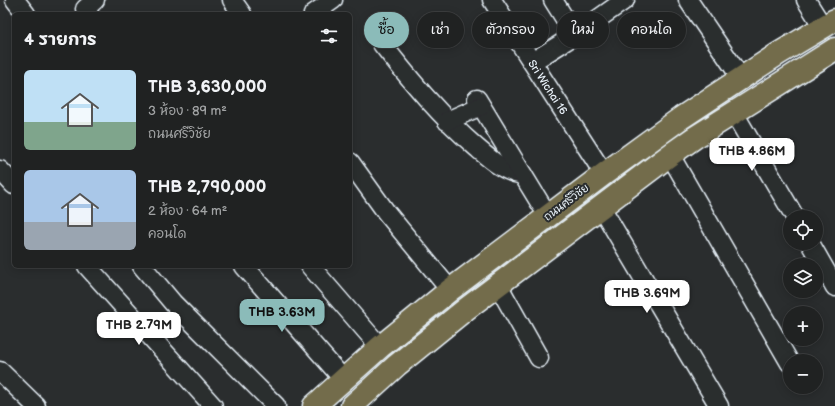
<!DOCTYPE html>
<html lang="th">
<head>
<meta charset="utf-8">
<style>
	:root { --surface:#202222; --page:#2d2f2f; --text:#f1f3f6; --muted:#a2a4a5; --line:#3d3f40; --accent:#8bbbb9 }
	body { margin:0; font-family:"Balsamiq Sans","Playpen Sans Thai",sans-serif; background:var(--page); color:var(--text); height:100vh; display:flex; flex-direction:column; font-size:15px; white-space:nowrap }
	* { box-sizing:border-box; margin:0 }
	p { font-size:13px; color:var(--muted) }
	.icon { flex:none; width:22px; height:22px; fill:none; stroke:currentColor; stroke-width:2; stroke-linecap:round; stroke-linejoin:round }
	.map { position:relative; flex:1; overflow:hidden }
	.drawer { position:absolute; left:12px; top:12px; width:340px; height:256px; display:flex; flex-direction:column; background:var(--surface); border-radius:6px; box-shadow:0 2px 10px #0003,0 0 0 1px var(--line) }
	.drawer>* { flex:none }
	.guide { position:absolute; left:364px; top:12px; width:380px; height:36px; display:flex; gap:8px }
	.tools { position:absolute; left:783px; top:210px; display:grid; gap:8px }
	.tools a { display:grid; place-items:center; width:40px; height:40px; border-radius:50%; background:var(--surface); box-shadow:0 2px 10px #0003,0 0 0 1px var(--line); font-size:20px }
	.price { position:absolute; translate:-50% -34px; padding:0 9px; border-radius:8px; background:#fff; color:#222; font-size:13px; line-height:26px; filter:drop-shadow(0 1px 2px #0008) }
	.price::after { content:''; position:absolute; left:50%; top:24px; width:12px; height:9px; margin-left:-6px; background:inherit; clip-path:polygon(0 0,100% 0,50% 100%) }
	.price.on { background:var(--accent); color:#111 }
	ul { padding:0; list-style:none }
	li { display:flex; align-items:center; gap:12px; height:100px; padding:0 12px }
	li span { display:grid; place-items:center; flex:none; width:112px; height:80px; border-radius:6px; color:#555 }
	li>.icon { margin-inline-start:auto }
	span .icon { width:48px; height:48px; fill:#fffc; stroke-width:1 }
	li b { font-size:17px }
	h2 { display:flex; justify-content:space-between; align-items:center; height:48px; padding:0 12px; font-size:17px }
	.chip { padding:0 14px; border-radius:18px; background:var(--surface); box-shadow:0 2px 10px #0003,0 0 0 1px var(--line); font-size:14px; line-height:36px }
	.chip.on { background:var(--accent); color:#111 }
	.map>svg:first-child { display:block }
</style>
</head>
<body>
<div class="map">
<svg width="835" height="406" viewBox="0 0 835 406">
	<rect width="100%" height="100%" fill="#2a2d2e"/>
	<filter id="ink" filterUnits="userSpaceOnUse"><feTurbulence type="fractalNoise" baseFrequency=".025" numOctaves="2"/><feDisplacementMap in="SourceGraphic" scale="8" xChannelSelector="R" yChannelSelector="G"/><feConvolveMatrix kernelMatrix="1 2 1 2 8 2 1 2 1" color-interpolation-filters="sRGB"/></filter>
	<g filter="url(#ink)">
		<g fill="none" stroke-linecap="round" stroke-linejoin="round">
			<g stroke="#e8f1f8" stroke-width="21">
				<g id="minor">
					<path d="M15,0L26,14"/>
					<path d="M232,0L242,14"/>
					<path d="M492,0L604,174"/>
					<path d="M553,0L575,35"/>
					<path d="M688,0L741,78"/>
					<path d="M806,0L823,27"/>
					<path d="M89,14L85,9L95,0"/>
					<path d="M313,14L333,0"/>
					<path d="M382,44C412,82 440,116 477,148C491,160 504,172 523,175L548,216"/>
					<path d="M532,62L575,35L625,0"/>
					<path d="M477,99L523,175"/>
					<path d="M734,113L795,217"/>
					<path d="M447,121L481,106"/>
					<path d="M670,155L790,363"/>
					<path d="M350,162L386,212L450,290"/>
					<path d="M0,170L14,185"/>
					<path d="M601,207L719,406"/>
					<path d="M810,243L835,287"/>
					<path d="M87,266L213,406"/>
					<path d="M142,266L173,303L276,406"/>
					<path d="M244,266L343,379"/>
					<path d="M310,266L380,347"/>
					<path d="M498,285L539,358"/>
					<path d="M0,371L36,406"/>
				</g>
			</g>
			<g stroke="#e8f1f8" stroke-width="25">
				<g id="major">
					<path d="M314,406L380,347L450,290L604,174L681,118L778,54L835,20"/>
					<path d="M352,406L397,365L466,309L670,155L694,138L835,49"/>
				</g>
			</g>
			<use href="#minor" stroke="#2a2d2e" stroke-width="18"/>
			<use href="#major" stroke="#736c4b" stroke-width="22"/>
		</g>
	</g>
	<g text-anchor="middle" stroke-width="4" stroke-linejoin="round" paint-order="stroke">
		<g font-size="11" fill="#e8f1f8" stroke="#2a2d2e">
			<text transform="translate(548 87) rotate(57)" y="4">Sri Wichai 16</text>
			<text transform="translate(566 202) rotate(-37)" y="4">ถนนศรีวิชัย</text>
		</g>
	</g>
</svg>
<div class="tools">
<a><svg class="icon" aria-label="locate" viewBox="0 0 24 24"><circle cx="12" cy="12" r="6"/><path d="M12 2v4M12 18v4M2 12h4M18 12h4"/></svg></a>
<a><svg class="icon" aria-label="layers" viewBox="0 0 24 24"><path d="M12 4l9 5-9 5-9-5zM3 14l9 5 9-5"/></svg></a>
<a>+</a>
<a>−</a>
</div>
<b class="price" style="left:752px;top:172px">THB 4.86M</b>
<b class="price" style="left:647px;top:314px">THB 3.69M</b>
<b class="price on" style="left:282px;top:333px">THB 3.63M</b>
<b class="price" style="left:139px;top:346px">THB 2.79M</b>
<div class="guide">
<a class="chip on">ซื้อ</a>
<a class="chip">เช่า</a>
<a class="chip">ตัวกรอง</a>
<a class="chip">ใหม่</a>
<a class="chip">คอนโด</a>
</div>
<section class="drawer">
<h2>4 รายการ<svg class="icon" aria-label="filters" viewBox="0 0 24 24"><path d="M4 7h16M4 17h16"/><circle cx="9" cy="7" r="2"/><circle cx="15" cy="17" r="2"/></svg></h2>
<ul>
<li><span style="background:linear-gradient(#bfe0f5 65%,#7fa58c 0)"><svg class="icon" aria-label="home" viewBox="0 0 24 24"><path d="M3 11l9-7 9 7M6 9v11h12V9"/></svg></span><div><b>THB 3,630,000</b><p>3 ห้อง · 89 m²</p><p>ถนนศรีวิชัย</p></div></li>
<li><span style="background:linear-gradient(#a9c7e8 65%,#9aa5b1 0)"><svg class="icon" aria-label="home" viewBox="0 0 24 24"><path d="M3 11l9-7 9 7M6 9v11h12V9"/></svg></span><div><b>THB 2,790,000</b><p>2 ห้อง · 64 m²</p><p>คอนโด</p></div></li>
</ul>
</section>
</div>
</body>
</html>
